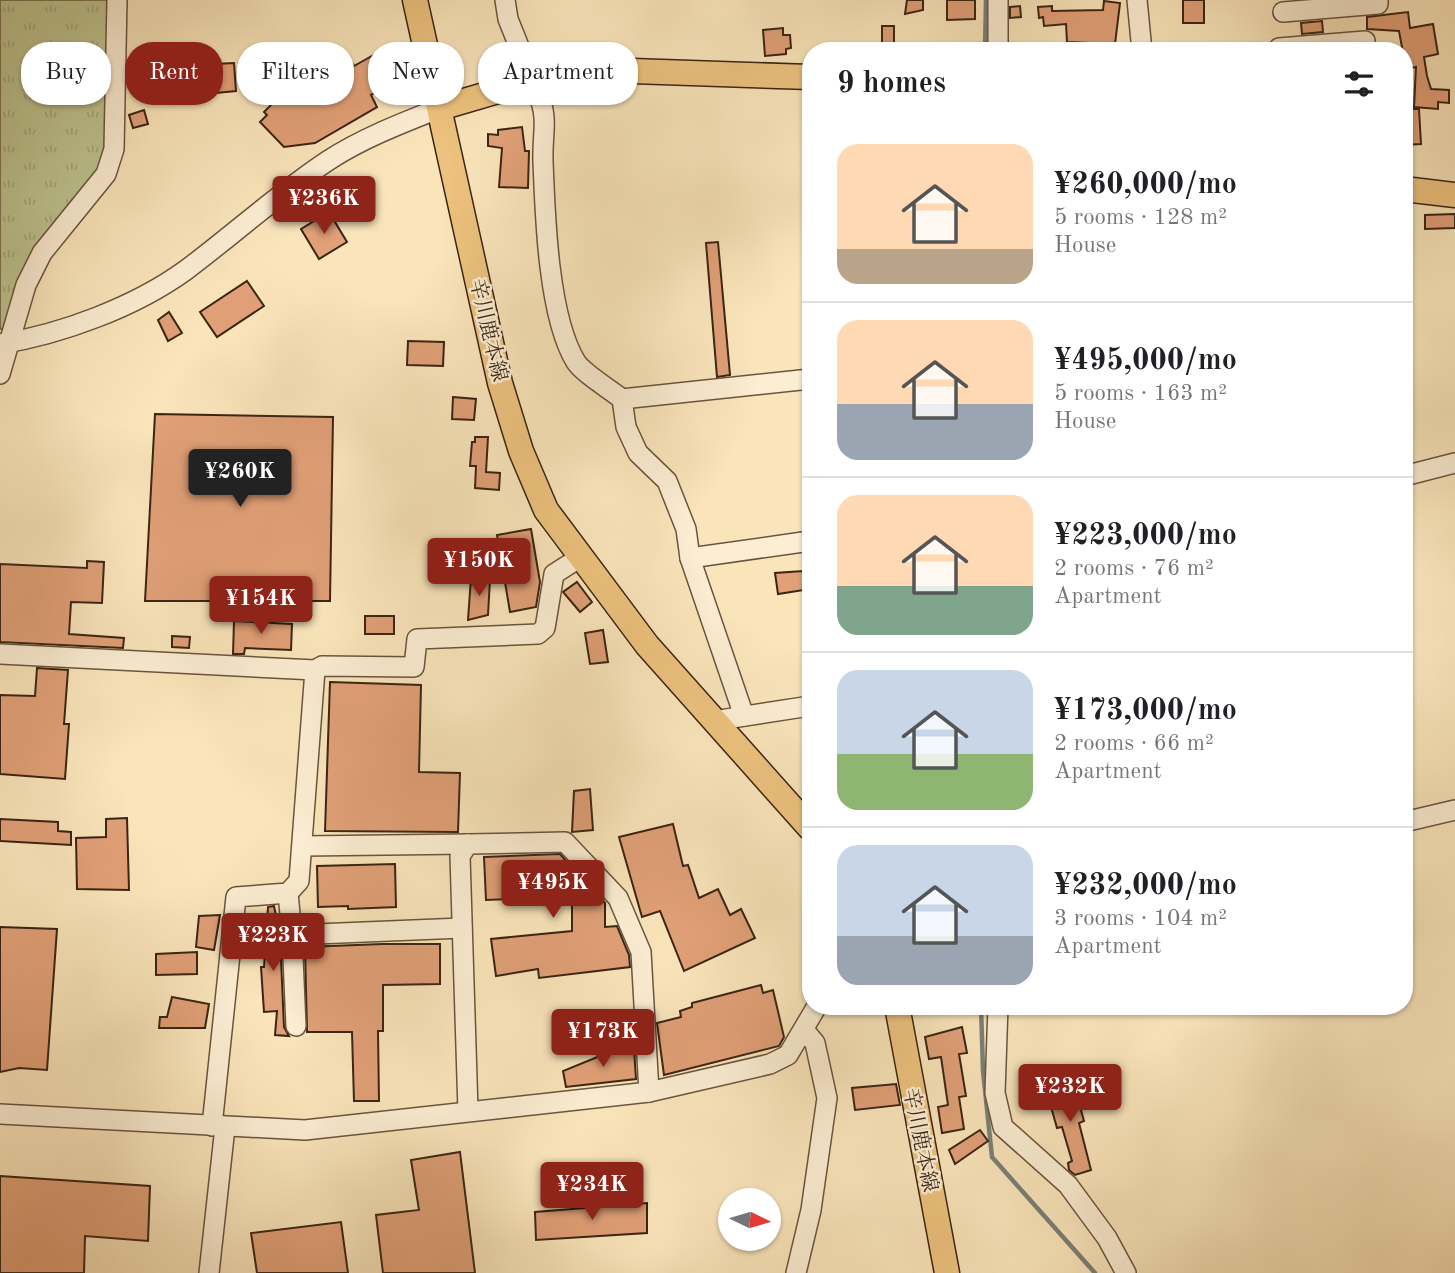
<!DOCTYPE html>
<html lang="en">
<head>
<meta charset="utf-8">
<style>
	:root { --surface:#fff; --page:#f6f6f6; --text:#202124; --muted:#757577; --line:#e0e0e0; --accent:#8f2418 }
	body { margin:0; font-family:"Old Standard TT","Noto Serif JP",serif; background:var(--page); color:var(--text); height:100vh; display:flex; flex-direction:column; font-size:26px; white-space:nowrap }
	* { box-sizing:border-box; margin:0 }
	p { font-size:23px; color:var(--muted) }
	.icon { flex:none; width:38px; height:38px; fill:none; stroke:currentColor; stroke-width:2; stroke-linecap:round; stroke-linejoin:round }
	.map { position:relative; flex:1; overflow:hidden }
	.side { position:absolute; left:802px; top:42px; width:611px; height:973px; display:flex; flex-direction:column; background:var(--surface); border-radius:28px; box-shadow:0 2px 5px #0004 }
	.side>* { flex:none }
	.top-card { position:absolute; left:21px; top:42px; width:665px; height:63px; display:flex; gap:14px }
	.needle { width:46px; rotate:95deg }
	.fabs { position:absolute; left:718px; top:1188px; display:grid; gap:14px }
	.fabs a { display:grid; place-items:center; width:63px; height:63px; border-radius:50%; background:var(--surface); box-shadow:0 2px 5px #0004; font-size:35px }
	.price { position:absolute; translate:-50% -60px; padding:0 16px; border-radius:7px; background:var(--accent); color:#fff; font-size:23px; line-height:46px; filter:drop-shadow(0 2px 4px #0008) }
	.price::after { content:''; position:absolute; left:50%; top:42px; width:21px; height:16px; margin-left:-10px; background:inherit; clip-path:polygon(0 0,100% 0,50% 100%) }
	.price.selected { background:#222; color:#fff }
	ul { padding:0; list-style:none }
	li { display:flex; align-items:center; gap:21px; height:175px; padding:0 35px }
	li+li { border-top:2px solid var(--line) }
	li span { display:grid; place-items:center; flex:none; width:196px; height:140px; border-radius:21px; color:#555 }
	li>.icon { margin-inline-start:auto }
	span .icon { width:84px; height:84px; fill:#fffc; stroke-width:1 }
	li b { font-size:30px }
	h2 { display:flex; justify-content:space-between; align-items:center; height:84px; padding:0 35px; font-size:30px }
	.pill { padding:0 24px; border-radius:28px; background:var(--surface); box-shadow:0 2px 5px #0004; font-size:24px; line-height:63px }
	.pill.selected { background:var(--accent); color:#fff }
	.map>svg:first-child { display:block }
</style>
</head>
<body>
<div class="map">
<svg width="1455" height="1273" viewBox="0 0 1455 1273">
	<defs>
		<pattern id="grass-tufts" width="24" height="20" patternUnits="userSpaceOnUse" patternTransform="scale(1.75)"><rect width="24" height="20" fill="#bec591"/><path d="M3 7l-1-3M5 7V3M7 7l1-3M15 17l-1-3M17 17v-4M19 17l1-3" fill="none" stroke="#a4a97c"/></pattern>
	</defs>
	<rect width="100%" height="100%" fill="#fae5bb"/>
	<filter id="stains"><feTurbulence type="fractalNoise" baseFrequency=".00286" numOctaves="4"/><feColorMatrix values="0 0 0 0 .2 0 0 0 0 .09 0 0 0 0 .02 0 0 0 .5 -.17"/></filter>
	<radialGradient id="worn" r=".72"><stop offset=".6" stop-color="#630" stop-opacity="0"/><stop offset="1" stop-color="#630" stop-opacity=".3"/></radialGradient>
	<path fill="url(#grass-tufts)" stroke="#7c7452" stroke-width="2" d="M0,0H112L108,147L98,171L7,328L0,329Z"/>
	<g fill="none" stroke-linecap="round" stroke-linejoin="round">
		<g stroke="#788078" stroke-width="4.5">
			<path d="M985,51L986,0"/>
			<path d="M981,1006L983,1071L992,1157L1095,1273"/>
		</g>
	</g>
	<g fill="#e1a077" stroke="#3a2414" stroke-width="2">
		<path d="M907,0H923V10L905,14Z"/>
		<path d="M947,0H975V19L947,20Z"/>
		<rect x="1183" y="0" width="21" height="23"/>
		<path d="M1104,1L1120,3L1115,44L1067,42L1066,24L1044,26L1043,17L1039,18L1038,7L1052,6V11L1103,10Z"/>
		<path d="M1020,6L1021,17L1010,18V7Z"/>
		<path d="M1408,12L1410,28L1433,24L1438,54L1424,57L1427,76L1431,89L1449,90V103L1438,102V109L1414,107L1416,67L1406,69L1399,31L1367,29V17Z"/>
		<path d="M1322,21L1323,32L1302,34L1301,23Z"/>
		<rect x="882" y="26" width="12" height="25"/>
		<path d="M783,28V35H790L791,48L786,49V54L765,56L763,30Z"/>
		<path d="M393,44L410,73L371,95L377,107L315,143L284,147L260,122L267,115L264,112L272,104L271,98L347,55L354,66Z"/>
		<path d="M234,63L236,91L216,93L214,64Z"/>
		<path d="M1404,109H1419L1421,144L1404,145Z"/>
		<path d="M144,110L148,124L133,128L129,115Z"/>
		<path d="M522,127L525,151H529L528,188L499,187L502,148L488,146V134L498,135V130Z"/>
		<path d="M329,212L347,242L319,259L301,229Z"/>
		<path d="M1455,214V228L1425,229V215Z"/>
		<path d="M718,242L730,375L717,377L706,243Z"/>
		<path d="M247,281L264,306L217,337L200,312Z"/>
		<path d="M169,312L182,333L168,341L158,320Z"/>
		<path d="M408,341L444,342L443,366L407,365Z"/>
		<path d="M453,397L476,399L474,420L452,419Z"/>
		<path d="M155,414L333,417L330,601H145Z"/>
		<path d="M475,437H488L486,472L500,473L499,490L475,488L476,466H470L472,442H475Z"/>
		<path d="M531,529L540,582L536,607L510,612L497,535Z"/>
		<path d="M87,561L104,562L102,603L71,602L69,634L124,638L123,648L0,642V564L87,568Z"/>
		<path d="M803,571L804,590L778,594L775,573Z"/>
		<path d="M471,578L490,579L488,615L468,620Z"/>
		<path d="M577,582L592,602L580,612L563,592Z"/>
		<rect x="365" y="616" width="29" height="18"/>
		<path d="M234,621L292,624L291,650L245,648L244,654H233Z"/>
		<path d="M603,630L608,662L590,664L585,633Z"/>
		<path d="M172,636L190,637L189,648L172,647Z"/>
		<path d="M37,668L68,670L64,724H69L65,779L0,774V695L35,696Z"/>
		<path d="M330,682L421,685L419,772L460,773L458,832L325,831Z"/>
		<path d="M590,789L593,830L572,832L574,791Z"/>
		<path d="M127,818L129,890L77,889L76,838L106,837V819Z"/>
		<path d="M0,819L58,822V831L71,832V845L0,841Z"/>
		<path d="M673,824L683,866L688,865L699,898L718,889L730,915L741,909L755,938L684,971L660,911L642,917L619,837Z"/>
		<path d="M560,854L567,862V869H574L579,875L580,885H589L605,903V927L617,926L629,955L630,967L539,978L538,969L496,976L491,939L572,931V896L486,900L484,857Z"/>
		<path d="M395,864L396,907L348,909V906L318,907L317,866Z"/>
		<path d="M274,906L280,936L284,1027L289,1036L275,1035L277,1011L264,1012L261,967H264L268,907Z"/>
		<path d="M220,915L214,950L196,947L199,916Z"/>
		<path d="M0,927L57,929L47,1070L19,1068L0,1072Z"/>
		<path d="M383,944H440V984L383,985V1031H378L379,1101H354L352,1032H307L305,947Z"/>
		<path d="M197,952V974L156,975V954Z"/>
		<path d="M761,985L763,993L773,990L784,1037L779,1046L664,1075L657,1023L681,1017L680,1011L692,1007V1003Z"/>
		<path d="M172,997L209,1004L205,1028H159L160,1017H167Z"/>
		<path d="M962,1027L967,1053L959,1054L966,1096L959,1097L964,1129L942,1133L938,1107L948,1105L941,1057L929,1059L925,1037Z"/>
		<path d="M634,1049L636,1079L566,1087L563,1071L612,1051Z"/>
		<path d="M1073,1082L1084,1121L1079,1123L1091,1170L1075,1175L1069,1170L1068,1163L1072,1161L1062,1127L1057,1128L1046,1089Z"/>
		<path d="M896,1084L900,1105L855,1110L852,1088Z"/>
		<path d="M980,1130L988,1141L955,1164L949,1150Z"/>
		<path d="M460,1152L475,1273H383L376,1215L419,1210L411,1160Z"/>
		<path d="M0,1176L150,1186L148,1241L85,1236L84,1273H0Z"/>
		<path d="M647,1203V1233L536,1240L535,1212Z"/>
		<path d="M341,1222L348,1273H257L251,1233Z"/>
	</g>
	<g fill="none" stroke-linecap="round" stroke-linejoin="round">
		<g stroke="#6a543e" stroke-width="22">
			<g id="minor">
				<path d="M505,0L508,19L528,69"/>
				<path d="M998,0V51"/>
				<path d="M1137,0L1142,51"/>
				<path d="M1283,12L1378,4V0"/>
				<path d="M1279,48L1365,41"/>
				<path d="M538,93C549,121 542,132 543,161C545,214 548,317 576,362C583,373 611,390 622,399L626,427L638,453L667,481L686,529L690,558L744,716"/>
				<path d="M0,344C62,334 135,307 186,270C234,234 279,193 329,160C363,138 402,123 440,108"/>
				<path d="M0,374L26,285L42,253L106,174L114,149L117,0"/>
				<path d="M622,399L810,379"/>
				<path d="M1404,476L1455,463"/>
				<path d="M690,558L810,541"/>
				<path d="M0,654L315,670L322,666L414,667L417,639L538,634L545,628L554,574L579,558"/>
				<path d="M713,721L810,706"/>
				<path d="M1404,822L1455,810"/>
				<path d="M303,846L468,844"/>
				<path d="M288,893L292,935L462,928"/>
				<path d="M292,935L296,1026"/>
				<path d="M998,1006L995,1093L1003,1127L1068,1185L1107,1238L1126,1273"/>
				<path d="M468,1111L460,856L468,844L565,842L618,898L641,952L649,1092"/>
				<path d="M0,1114L305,1130L649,1092L770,1064L788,1055L817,1006"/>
				<path d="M212,1126L236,897L288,893L299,881L315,670"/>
				<path d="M209,1273L225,1127"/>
				<path d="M796,1273L811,1210L827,1098L815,1043L805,1031"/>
			</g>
		</g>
		<g stroke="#3a2414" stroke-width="27">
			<g id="major">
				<path d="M415,0L500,383L521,451L546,510L647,645L810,828"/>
				<path d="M440,108L539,79L571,75L632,71L810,77"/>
				<path d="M1404,189L1455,195"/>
				<path d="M897,1006L947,1273"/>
			</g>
		</g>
		<use href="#minor" stroke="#fceed3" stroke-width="19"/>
		<use href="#major" stroke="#edc27e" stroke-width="24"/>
	</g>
	<g text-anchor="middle" stroke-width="5" stroke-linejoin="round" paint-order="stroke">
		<g font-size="21" fill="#3a2414" stroke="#fceed3">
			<text transform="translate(489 330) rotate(77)" y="7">辛川鹿本線</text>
			<text transform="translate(921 1140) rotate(79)" y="7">辛川鹿本線</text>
		</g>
	</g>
	<rect width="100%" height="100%" filter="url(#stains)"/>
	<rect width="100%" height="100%" fill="url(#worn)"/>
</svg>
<div class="fabs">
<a><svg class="needle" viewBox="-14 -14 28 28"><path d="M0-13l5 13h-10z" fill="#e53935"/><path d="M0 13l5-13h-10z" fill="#757577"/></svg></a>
</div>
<b class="price" style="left:324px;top:236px">¥236K</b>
<b class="price selected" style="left:240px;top:509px">¥260K</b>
<b class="price" style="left:479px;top:598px">¥150K</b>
<b class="price" style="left:261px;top:636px">¥154K</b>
<b class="price" style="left:553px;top:920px">¥495K</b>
<b class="price" style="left:273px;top:973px">¥223K</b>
<b class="price" style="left:603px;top:1069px">¥173K</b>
<b class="price" style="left:1070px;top:1124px">¥232K</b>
<b class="price" style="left:592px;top:1222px">¥234K</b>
<div class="top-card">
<a class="pill">Buy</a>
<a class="pill selected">Rent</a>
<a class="pill">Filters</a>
<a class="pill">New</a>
<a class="pill">Apartment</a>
</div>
<section class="side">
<h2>9 homes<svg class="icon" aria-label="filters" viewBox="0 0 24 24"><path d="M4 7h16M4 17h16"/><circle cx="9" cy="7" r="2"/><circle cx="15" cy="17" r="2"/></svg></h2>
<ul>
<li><span style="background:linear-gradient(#ffd9b3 75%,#b9a48a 0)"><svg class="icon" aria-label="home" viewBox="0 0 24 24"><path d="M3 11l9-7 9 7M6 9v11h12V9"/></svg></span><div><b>¥260,000/mo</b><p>5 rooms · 128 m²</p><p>House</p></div></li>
<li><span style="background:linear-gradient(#ffd9b3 60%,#9aa5b1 0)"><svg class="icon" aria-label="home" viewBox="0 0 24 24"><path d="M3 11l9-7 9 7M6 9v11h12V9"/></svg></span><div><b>¥495,000/mo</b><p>5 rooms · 163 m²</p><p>House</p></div></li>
<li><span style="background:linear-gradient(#ffd9b3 65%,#7fa58c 0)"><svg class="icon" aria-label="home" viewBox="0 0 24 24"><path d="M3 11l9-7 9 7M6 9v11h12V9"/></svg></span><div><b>¥223,000/mo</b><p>2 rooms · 76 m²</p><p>Apartment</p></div></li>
<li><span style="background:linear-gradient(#c9d6e8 60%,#8fb573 0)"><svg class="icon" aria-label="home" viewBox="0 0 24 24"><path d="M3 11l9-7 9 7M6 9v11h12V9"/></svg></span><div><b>¥173,000/mo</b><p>2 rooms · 66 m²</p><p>Apartment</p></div></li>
<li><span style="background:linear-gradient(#c9d6e8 65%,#9aa5b1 0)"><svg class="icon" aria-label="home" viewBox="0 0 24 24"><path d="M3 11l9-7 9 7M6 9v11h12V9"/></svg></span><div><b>¥232,000/mo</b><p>3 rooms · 104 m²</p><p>Apartment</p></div></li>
</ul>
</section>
</div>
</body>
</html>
